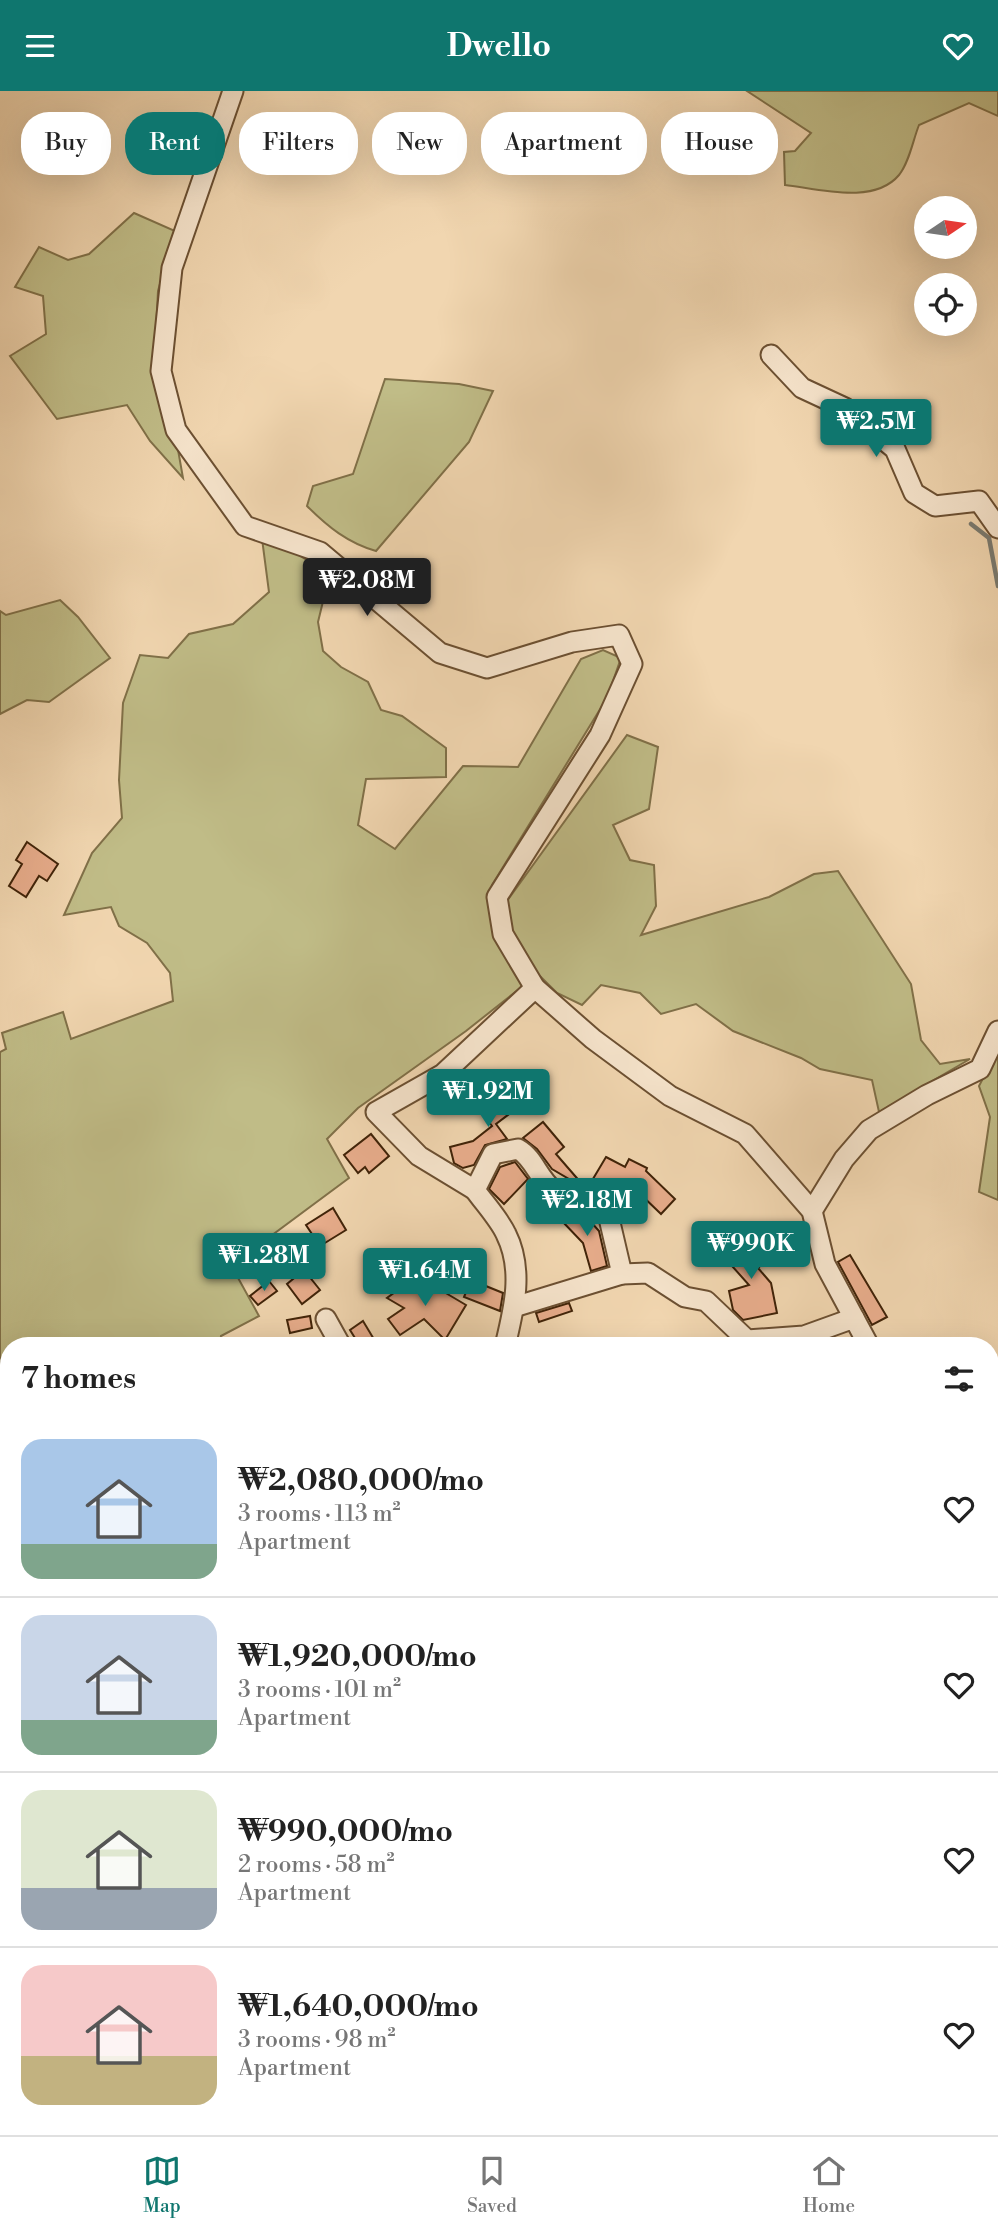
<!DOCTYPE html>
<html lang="en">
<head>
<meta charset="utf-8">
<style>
	:root { --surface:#fff; --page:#f6f6f6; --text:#222; --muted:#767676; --line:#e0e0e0; --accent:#0f766e }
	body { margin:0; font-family:"Libre Bodoni",serif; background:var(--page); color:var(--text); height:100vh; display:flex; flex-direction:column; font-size:26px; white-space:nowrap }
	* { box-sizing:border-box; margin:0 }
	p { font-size:23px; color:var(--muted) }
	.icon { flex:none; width:38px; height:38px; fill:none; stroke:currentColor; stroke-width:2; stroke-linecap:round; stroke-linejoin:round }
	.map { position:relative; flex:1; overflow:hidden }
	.panel { position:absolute; left:0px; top:1246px; width:999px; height:798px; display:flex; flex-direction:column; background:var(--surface); border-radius:28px 28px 0 0; box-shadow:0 7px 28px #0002 }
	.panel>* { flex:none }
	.banner { position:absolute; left:21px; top:21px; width:957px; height:63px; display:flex; gap:14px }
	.needle { width:46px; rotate:77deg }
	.buttons { position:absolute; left:914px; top:105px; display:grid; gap:14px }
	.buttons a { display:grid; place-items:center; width:63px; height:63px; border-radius:50%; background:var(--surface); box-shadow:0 7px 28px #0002; font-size:35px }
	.price { position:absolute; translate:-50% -60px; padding:0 16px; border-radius:7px; background:var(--accent); color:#fff; font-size:23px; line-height:46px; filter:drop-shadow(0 2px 4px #0008) }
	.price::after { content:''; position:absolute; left:50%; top:42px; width:21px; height:16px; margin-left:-10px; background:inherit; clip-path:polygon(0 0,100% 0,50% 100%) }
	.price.current { background:#222; color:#fff }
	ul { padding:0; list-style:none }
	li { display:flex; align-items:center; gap:21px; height:175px; padding:0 21px }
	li+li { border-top:2px solid var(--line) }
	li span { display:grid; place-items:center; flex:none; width:196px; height:140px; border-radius:21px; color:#555 }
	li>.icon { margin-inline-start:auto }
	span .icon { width:84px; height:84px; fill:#fffc; stroke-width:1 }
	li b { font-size:30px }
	h2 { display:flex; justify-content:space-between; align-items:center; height:84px; padding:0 21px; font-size:30px }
	.tag { padding:0 24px; border-radius:28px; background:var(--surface); box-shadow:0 7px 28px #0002; font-size:24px; line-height:63px }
	.tag.current { background:var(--accent); color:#fff }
	header { display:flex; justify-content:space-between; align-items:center; height:91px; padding:0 21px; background:var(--accent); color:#fff; font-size:32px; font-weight:800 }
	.tab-bar { display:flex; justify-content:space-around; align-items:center; height:98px; border-top:2px solid var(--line); background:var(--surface); font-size:19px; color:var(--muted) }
	.tab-bar a { display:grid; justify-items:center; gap:4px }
	.tab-bar .current { color:var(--accent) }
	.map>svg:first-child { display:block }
</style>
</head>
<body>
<header><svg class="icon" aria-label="menu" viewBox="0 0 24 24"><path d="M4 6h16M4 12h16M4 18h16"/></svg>Dwello<svg class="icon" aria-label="heart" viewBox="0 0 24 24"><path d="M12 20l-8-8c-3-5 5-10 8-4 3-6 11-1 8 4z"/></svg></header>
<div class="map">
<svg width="998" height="2044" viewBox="0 0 998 2044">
	<rect width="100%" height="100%" fill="#f1d6b0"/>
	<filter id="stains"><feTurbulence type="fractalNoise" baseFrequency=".00286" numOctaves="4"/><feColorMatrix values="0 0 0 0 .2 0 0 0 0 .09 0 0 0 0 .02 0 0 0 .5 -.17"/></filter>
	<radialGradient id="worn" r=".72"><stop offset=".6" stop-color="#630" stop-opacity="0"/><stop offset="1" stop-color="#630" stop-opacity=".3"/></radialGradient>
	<g fill="#c0bc87" stroke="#807048" stroke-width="2">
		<path d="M747,0H998V25L969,12L919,34C913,49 909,72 899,84C874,114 819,98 785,94L784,61L795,60L811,42Z"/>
		<path d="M134,122L175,140L158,200L154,280L177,353L183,387L150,350L127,314L57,328L10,265L46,243L43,205L15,196L39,156L68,169L89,163Z"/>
		<path d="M385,288L459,293L493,300L469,351L376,460C348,452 328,436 307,415L313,395L353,383Z"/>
		<path d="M261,440L335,487L326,498L318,531L323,560L341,576L368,591L381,619L402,625L446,657V686L366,688L358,734L395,758L463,675L518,676L581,568L603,559L621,567L607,607L492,794L507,810L627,644L658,656L649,718L613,734L630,769L654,774L656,815L641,844L769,806L814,783L838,780L911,893L921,949L940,973L970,968L879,1021L872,989L820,978L801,967L733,940L696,913L661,923L640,902L601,894L582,914L557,902L538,883L466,940L358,1017L327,1048L349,1087L252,1159L237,1185L259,1225L221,1245L220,1255H9V1411L0,1406V961L6,958L2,942L63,921L71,948L173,910L170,882L147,852L119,835L111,816L64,824L92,762L122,727L119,689L123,612L140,564L168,567L189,543L233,533L269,501Z"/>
		<path d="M60,509L78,526L110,567L49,611L27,609L0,623V520L6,524Z"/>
		<path d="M998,958V1109L979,1101L990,1026L979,995Z"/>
		<path d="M998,1508V1725L991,1728L990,1516Z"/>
	</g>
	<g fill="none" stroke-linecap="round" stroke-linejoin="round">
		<path stroke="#7a7b71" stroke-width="4.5" d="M971,433L989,447L998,495"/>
	</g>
	<g fill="#e8ad8c" stroke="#402308" stroke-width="2">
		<path d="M27,751L58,773L47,790L39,785L26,806L9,795L22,773L16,769Z"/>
		<path d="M513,995L525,1011L496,1033L507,1048L485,1054L474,1074L463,1077L454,1072L450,1056L473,1050L492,1035L481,1020Z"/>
		<path d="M543,1031L564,1056L556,1063L582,1093L581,1095L552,1078L537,1058L523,1047Z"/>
		<path d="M371,1043L389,1065L369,1082L365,1076L358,1082L344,1064Z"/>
		<path d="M606,1066L625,1076L629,1068L647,1077L646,1080L675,1108L661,1123L636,1099L631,1110L614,1102L610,1109L599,1102L587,1098Z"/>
		<path d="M515,1071L528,1088L504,1113L489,1098L500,1076Z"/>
		<path d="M333,1117L346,1139L320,1155L306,1134Z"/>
		<path d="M571,1120L583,1122L599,1140L607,1175L591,1180L583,1152L561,1129Z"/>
		<path d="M751,1142L771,1165L758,1177L771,1192L777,1222L743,1229L733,1219L729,1200L749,1194L724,1166Z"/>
		<path d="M850,1164L887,1226L872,1234L838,1171Z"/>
		<path d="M304,1179L320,1199L302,1213L287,1193Z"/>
		<path d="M417,1185L466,1214L445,1249L424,1228L400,1244L388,1228L404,1217L387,1207Z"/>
		<path d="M471,1189L503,1202L500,1220L464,1206Z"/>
		<path d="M269,1190L277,1200L258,1214L250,1205Z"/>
		<path d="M569,1212L572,1220L539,1231L536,1222Z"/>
		<path d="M310,1225L312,1237L290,1242L287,1229Z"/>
		<path d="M363,1230L378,1255H360L350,1239Z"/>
	</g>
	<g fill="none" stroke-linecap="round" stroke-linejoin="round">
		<g stroke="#6c5032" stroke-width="13">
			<g id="lane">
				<path d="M990,1499L998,1491"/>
				<path d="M803,2035L810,2044"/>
				<path d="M760,2044L772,2035"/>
			</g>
		</g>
		<g stroke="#6c5032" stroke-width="23">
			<g id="street">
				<path d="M233,0L172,177L161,280L176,339L245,435L320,461L440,562L487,577L572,551L619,544L632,573L600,644L497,806L503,843L535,897"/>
				<path d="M771,264L802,297L845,317L895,358L914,402L935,415L979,410L998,437"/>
				<path d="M475,1099L419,1065L376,1021L443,983L535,897L593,948L670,1005L745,1043L812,1120L825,1173L854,1227"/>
				<path d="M812,1120L844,1068L869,1039L927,1004L980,978L998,940"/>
				<path d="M514,1216L622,1183L648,1182L685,1206L706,1210L747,1249L804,1245L854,1227L869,1255"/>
				<path d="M326,1228L341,1255"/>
				<path d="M505,1255C514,1218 524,1179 506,1143C499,1128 485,1113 475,1099L493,1063L518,1058C534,1067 538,1087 553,1099C565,1109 581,1108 594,1113C599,1115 604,1120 608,1123L622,1183"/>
				<path d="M990,1391L998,1393"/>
				<path d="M990,1941L998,1959"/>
				<path d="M644,2035L646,2044"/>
				<path d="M392,2044L411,2035"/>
			</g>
		</g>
		<g stroke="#402308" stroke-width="30">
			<g id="secondary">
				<path d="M0,1612L9,1615"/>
				<path d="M478,2035L483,2044"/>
			</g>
		</g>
		<use href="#lane" stroke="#f6e4cc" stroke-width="10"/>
		<use href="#street" stroke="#f6e4cc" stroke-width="19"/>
		<use href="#secondary" stroke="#f6e4cc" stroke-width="26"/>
	</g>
	<rect width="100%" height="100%" filter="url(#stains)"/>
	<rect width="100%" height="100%" fill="url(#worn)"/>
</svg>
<div class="buttons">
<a><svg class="needle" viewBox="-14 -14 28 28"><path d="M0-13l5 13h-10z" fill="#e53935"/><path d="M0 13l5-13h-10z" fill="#767676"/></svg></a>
<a><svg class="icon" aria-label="locate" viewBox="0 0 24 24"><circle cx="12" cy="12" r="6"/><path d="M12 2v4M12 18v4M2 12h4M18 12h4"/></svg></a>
</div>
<b class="price" style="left:876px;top:368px">₩2.5M</b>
<b class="price current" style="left:367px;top:527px">₩2.08M</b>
<b class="price" style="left:488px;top:1038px">₩1.92M</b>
<b class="price" style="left:587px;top:1147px">₩2.18M</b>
<b class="price" style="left:751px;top:1190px">₩990K</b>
<b class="price" style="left:264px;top:1202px">₩1.28M</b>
<b class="price" style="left:425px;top:1217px">₩1.64M</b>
<div class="banner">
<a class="tag">Buy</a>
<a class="tag current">Rent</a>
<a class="tag">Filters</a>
<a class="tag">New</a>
<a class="tag">Apartment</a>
<a class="tag">House</a>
</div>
<section class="panel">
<h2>7 homes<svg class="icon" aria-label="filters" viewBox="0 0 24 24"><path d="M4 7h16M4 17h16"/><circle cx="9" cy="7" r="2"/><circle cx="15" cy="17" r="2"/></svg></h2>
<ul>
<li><span style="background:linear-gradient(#a9c7e8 75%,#7fa58c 0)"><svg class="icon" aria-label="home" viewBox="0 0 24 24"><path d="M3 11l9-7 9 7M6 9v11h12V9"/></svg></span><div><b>₩2,080,000/mo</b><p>3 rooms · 113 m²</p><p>Apartment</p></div><svg class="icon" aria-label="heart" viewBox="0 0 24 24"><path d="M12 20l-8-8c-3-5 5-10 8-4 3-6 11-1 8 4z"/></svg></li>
<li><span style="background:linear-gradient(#c9d6e8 75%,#7fa58c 0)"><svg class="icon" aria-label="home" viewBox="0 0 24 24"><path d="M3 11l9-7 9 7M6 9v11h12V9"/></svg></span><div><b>₩1,920,000/mo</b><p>3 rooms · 101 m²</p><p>Apartment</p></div><svg class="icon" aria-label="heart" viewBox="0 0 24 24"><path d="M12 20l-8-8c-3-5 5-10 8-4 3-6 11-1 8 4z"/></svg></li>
<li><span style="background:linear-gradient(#dfe7d0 70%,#9aa5b1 0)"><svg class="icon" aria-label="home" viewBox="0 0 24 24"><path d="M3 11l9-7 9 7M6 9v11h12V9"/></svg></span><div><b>₩990,000/mo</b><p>2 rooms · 58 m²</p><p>Apartment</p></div><svg class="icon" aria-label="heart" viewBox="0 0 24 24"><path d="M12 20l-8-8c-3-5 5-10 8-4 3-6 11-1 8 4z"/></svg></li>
<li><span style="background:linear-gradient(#f6c9c9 65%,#c2b280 0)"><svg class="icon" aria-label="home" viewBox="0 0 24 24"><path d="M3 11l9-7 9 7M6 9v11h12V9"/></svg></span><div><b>₩1,640,000/mo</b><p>3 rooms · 98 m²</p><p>Apartment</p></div><svg class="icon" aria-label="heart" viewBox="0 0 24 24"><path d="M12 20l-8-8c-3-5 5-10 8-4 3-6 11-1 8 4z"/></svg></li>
</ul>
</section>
</div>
<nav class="tab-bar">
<a class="current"><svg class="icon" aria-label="map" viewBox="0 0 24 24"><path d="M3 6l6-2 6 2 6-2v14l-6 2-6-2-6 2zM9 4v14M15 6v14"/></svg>Map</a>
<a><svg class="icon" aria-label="saved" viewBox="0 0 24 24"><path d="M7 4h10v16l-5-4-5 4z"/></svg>Saved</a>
<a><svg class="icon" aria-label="home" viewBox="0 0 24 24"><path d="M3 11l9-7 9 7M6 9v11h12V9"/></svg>Home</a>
</nav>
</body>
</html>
